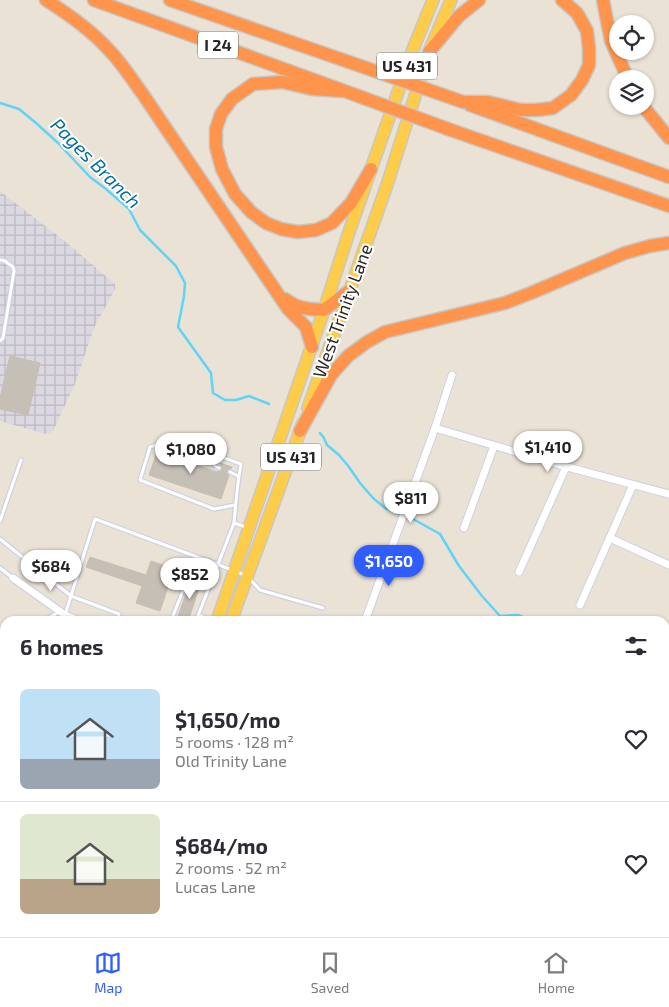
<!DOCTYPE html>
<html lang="en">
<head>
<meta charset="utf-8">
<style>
	:root { --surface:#fff; --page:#f2f2f3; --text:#2b2b33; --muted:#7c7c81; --line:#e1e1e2; --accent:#2f5dff }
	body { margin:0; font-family:"Exo 2",sans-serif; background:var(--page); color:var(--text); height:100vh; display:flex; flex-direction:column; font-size:19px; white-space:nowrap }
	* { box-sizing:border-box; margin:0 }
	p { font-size:16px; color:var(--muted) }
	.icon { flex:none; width:28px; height:28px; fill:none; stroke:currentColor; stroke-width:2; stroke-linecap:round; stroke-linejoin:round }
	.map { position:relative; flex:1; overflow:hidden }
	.sheet { position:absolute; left:0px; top:616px; width:670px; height:321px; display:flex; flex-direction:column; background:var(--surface); border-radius:15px 15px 0 0; box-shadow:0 1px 4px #0004 }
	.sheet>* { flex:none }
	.fabs { position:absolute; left:609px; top:15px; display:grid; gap:10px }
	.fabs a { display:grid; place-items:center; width:45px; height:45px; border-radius:50%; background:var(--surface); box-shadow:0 1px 4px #0004; font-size:25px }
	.price { position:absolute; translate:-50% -42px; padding:0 11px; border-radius:18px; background:#fff; color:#222; font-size:16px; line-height:32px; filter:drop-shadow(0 1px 2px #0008) }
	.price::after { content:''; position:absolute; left:50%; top:30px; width:15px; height:11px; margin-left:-8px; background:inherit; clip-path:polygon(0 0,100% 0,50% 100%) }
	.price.active { background:var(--accent); color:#fff }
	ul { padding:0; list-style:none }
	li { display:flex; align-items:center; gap:15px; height:125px; padding:0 20px }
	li+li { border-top:1px solid var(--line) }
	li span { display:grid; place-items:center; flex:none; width:140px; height:100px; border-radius:8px; color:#555 }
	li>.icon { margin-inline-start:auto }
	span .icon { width:60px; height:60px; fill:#fffc; stroke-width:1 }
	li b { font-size:21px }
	h2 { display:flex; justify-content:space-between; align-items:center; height:60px; padding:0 20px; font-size:21px }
	.menu { display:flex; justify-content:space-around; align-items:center; height:70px; border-top:1px solid var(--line); background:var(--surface); font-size:14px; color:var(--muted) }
	.menu a { display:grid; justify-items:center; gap:2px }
	.menu .active { color:var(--accent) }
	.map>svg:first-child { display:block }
</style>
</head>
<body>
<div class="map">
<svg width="669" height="937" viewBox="0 0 669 937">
	<defs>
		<pattern id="industrial-grid" width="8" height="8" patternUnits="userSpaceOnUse" patternTransform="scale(1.25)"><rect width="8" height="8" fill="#dbd8e2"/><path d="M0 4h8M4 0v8" fill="none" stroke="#bcb9c2"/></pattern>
	</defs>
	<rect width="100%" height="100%" fill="#ebe2d6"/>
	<path fill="url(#industrial-grid)" d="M0,191L66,242L115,284V289L94,328L75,384L53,431L50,433L45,434L0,421Z"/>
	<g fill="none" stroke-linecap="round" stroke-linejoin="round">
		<g stroke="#5ed4f9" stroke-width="2.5">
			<path d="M0,103L19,109L36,123L58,143L90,177L106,189L129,209L140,230L176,266L185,283L184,296L178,327L211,373L213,393L225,400H236L249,396L269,404"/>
			<path d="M320,433L324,438L327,445L339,455L349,467L360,483L373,498L385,508L413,519L440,534L459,566L482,596L500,616L518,615L532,621"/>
			<path d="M581,932V937"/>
		</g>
	</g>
	<g fill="#c6bfb6" stroke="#c6beb0">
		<path d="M10,356L40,363L28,415L0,409V398Z"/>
		<path d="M157,452L217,472L222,469L220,463L232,467L231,469H229L227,471V473L229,475L221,499L149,475Z"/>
		<path d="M90,557L146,575L151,561L174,569L160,611L136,603L142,586L86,567Z"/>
		<path d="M192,577L202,580L188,621H183L177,619Z"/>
	</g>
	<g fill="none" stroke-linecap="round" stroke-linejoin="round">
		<g stroke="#ccd0e2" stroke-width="5.5">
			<g id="service">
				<path d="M0,260L5,261L13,267L14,271L3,338L0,341"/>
				<path d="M211,459L215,466L219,468"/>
				<path d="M230,472L238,476"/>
				<path d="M0,521L21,460"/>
				<path d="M234,523C236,503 237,484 241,464L219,456L211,459L162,443L150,447L140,480L214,509L235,505"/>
				<path d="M0,539L71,596L119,614L118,621"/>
				<path d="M0,568L13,578"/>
				<path d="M65,615L95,519L235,571L247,576L260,590L323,608"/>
				<path d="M198,615L213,621"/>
				<path d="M43,621L59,612"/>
				<path d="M171,621L196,557"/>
				<path d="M196,621L234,523L246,527"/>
				<path d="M0,784L5,785"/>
				<path d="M0,851L5,853"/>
				<path d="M30,932L36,937"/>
				<path d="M149,932L156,936"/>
				<path d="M24,937L25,932"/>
				<path d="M207,937C216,933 224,932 233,937"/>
			</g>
		</g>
		<g stroke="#ccd0e2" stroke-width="9">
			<g id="minor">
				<path d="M435,428L560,465L669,494"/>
				<path d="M464,528L494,446"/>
				<path d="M610,538L669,565"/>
				<path d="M519,572L566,467"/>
				<path d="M13,578L65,615L80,621"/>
				<path d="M580,605L633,485"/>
				<path d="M365,621L435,428L452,375"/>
				<path d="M665,721L669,712"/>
				<path d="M665,811L669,812"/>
				<path d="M665,932L669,924"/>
				<path d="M253,937L254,932"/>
				<path d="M496,937L498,932"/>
			</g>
		</g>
		<g stroke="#c7c7c7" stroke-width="14">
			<g id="primary">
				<path d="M308,408L387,185L429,52L451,0"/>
				<path d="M217,621L324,310L348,235L413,49L433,0"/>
				<path d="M231,621L303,423"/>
				<path d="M0,875L5,878"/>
				<path d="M110,932L118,937"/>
			</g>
		</g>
		<g stroke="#c7c7c7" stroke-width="15">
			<g id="motorway">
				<path d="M46,0C68,14 90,29 108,49C121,62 131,78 142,93L288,309L306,327L312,347"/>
				<path d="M94,0L361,97"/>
				<path d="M170,0L372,70"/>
				<path d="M603,0L611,41L628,79"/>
				<path d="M429,52L459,16L479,0"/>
				<path d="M342,91L312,89L282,82L253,84L232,99L221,114L216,129V147L222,169L235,194L251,212L266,223L281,229L298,232L316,230L332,223L351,203L371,169"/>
				<path d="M463,102H488L521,110H536L553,108L571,95L582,80L589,65V48L587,31L577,13L562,0"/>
				<path d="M470,105L669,177"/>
				<path d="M643,106L669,138"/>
				<path d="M448,129L669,206"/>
				<path d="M285,299C298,309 308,309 324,310L349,291"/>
				<path d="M300,431L331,375L348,356L367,342L385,332L505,303L531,293L625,253L650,246L669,243"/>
			</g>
		</g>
		<use href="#service" stroke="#fff" stroke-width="3"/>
		<use href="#minor" stroke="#fff" stroke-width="7"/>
		<use href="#primary" stroke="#fdcd4a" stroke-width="11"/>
		<use href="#motorway" stroke="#ff954d" stroke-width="12"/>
		<g stroke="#c7c7c7" stroke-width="15" stroke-linecap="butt">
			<g id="motorway-bridge">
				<path d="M372,70L463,102"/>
				<path d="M361,97L448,129"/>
			</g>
		</g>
		<use href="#motorway-bridge" stroke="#ff954d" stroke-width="12"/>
	</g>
	<g text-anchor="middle" stroke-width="4" stroke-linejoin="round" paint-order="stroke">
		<g fill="#fff" stroke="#686868" stroke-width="1">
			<rect x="198" y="31.5" width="40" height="27" rx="4"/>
			<rect x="377" y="52.5" width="60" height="27" rx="4"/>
			<rect x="261" y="443.5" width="60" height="27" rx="4"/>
		</g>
		<g font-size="16" font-weight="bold" fill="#272727">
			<text x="218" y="51">I 24</text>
			<text x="407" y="72">US 431</text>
			<text x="291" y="463">US 431</text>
		</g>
		<g font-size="18" fill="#272727" stroke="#fff">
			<text transform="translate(343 311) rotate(-70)" y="6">West Trinity Lane</text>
		</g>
		<g font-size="19" font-style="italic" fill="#026ea0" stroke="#fff">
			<text transform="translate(96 163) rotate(45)" y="7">Pages Branch</text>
		</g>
	</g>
</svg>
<div class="fabs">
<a><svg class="icon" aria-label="locate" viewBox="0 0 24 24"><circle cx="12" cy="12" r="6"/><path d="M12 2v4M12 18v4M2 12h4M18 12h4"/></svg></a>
<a><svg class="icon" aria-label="layers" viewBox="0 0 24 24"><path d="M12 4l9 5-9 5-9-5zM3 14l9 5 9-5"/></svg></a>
</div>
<b class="price" style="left:548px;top:473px">$1,410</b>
<b class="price" style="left:191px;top:475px">$1,080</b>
<b class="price" style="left:411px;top:524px">$811</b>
<b class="price active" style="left:389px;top:587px">$1,650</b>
<b class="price" style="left:51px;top:592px">$684</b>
<b class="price" style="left:190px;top:600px">$852</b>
<section class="sheet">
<h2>6 homes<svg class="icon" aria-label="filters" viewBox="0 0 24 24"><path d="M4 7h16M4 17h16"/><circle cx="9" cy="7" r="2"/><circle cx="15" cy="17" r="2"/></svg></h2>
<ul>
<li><span style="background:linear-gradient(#bfe0f5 70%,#9aa5b1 0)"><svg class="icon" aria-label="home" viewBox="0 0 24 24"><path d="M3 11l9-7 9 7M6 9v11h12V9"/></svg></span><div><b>$1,650/mo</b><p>5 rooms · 128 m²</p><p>Old Trinity Lane</p></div><svg class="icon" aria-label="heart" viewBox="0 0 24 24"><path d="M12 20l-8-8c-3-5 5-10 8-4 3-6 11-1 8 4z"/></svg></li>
<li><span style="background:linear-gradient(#dfe7d0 65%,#b9a48a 0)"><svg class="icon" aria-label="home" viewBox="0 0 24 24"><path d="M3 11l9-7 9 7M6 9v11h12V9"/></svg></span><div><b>$684/mo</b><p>2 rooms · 52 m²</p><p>Lucas Lane</p></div><svg class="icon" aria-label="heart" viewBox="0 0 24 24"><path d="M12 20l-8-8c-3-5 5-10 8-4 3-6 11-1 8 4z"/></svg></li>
</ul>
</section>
</div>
<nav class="menu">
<a class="active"><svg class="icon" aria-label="map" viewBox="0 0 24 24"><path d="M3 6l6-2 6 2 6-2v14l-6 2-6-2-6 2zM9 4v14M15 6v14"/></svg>Map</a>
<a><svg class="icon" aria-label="saved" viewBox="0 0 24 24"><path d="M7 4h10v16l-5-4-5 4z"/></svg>Saved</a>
<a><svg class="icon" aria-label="home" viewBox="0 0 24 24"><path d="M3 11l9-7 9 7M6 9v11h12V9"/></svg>Home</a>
</nav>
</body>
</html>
